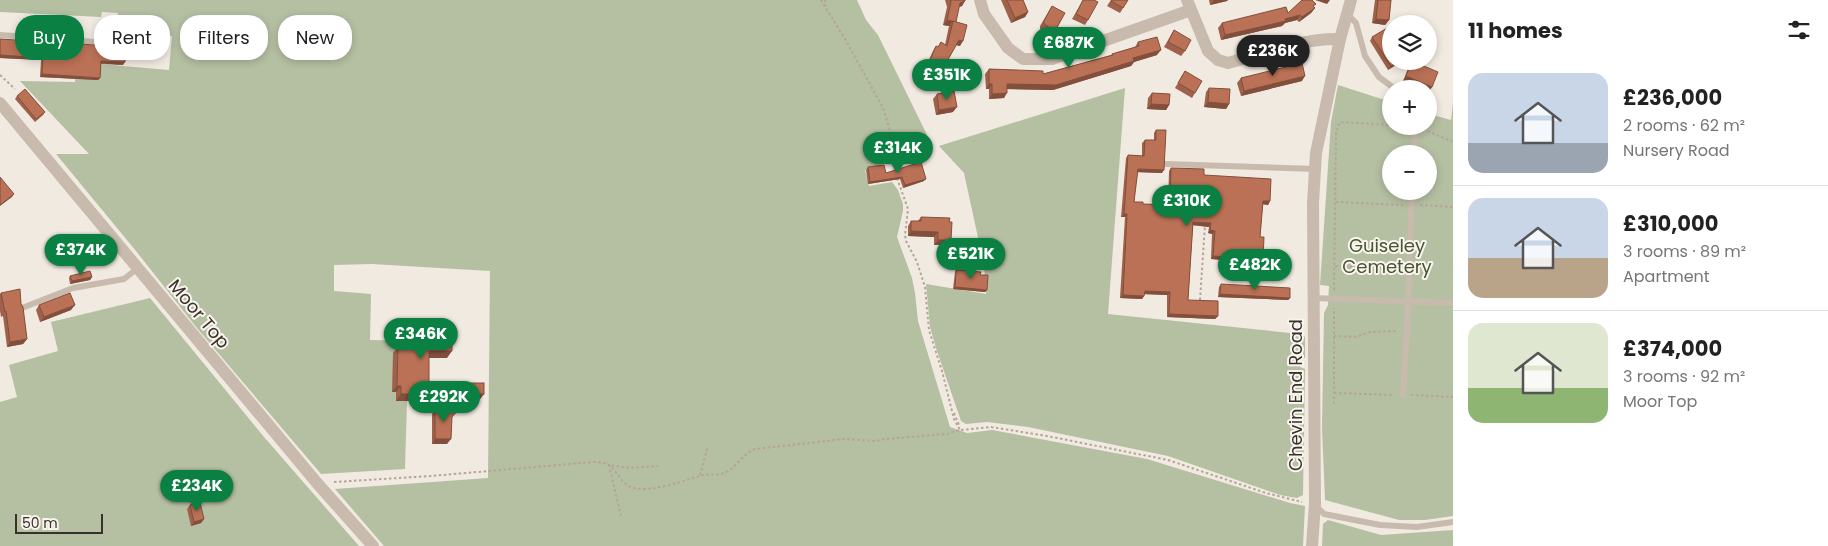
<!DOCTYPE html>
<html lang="en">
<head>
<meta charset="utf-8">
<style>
	:root { --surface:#fff; --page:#f6f6f6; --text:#222; --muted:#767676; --line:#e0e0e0; --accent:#0b8043 }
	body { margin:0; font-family:Poppins,sans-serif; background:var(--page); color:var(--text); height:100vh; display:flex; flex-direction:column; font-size:19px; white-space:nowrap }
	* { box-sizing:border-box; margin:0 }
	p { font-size:16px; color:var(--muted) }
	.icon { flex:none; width:28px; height:28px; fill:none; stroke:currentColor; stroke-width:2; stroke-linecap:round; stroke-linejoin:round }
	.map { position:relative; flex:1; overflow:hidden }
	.sheet { display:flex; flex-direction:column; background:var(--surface); width:375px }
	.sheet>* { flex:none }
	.guide { position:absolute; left:15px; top:15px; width:475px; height:45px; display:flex; gap:10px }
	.controls { position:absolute; left:1382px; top:15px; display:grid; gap:10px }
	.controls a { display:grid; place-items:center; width:55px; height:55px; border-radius:50%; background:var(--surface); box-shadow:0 2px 8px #0003; font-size:25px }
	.scale { position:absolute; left:15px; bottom:12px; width:88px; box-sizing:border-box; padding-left:5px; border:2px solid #38302b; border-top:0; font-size:14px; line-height:18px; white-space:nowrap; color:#38302b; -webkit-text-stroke:4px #f9f4ed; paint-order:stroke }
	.price { position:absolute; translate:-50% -42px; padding:0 11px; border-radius:18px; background:var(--accent); color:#fff; font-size:16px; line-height:32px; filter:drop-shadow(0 1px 2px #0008) }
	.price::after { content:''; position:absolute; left:50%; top:30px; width:15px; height:11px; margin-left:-8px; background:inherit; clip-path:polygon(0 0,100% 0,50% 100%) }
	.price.active { background:#222; color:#fff }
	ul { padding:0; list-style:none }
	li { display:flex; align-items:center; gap:15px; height:125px; padding:0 15px }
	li+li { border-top:1px solid var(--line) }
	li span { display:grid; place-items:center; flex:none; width:140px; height:100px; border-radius:15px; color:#555 }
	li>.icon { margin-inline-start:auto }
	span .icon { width:60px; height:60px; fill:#fffc; stroke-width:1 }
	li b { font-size:21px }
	h2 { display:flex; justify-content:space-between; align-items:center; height:60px; padding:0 15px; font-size:21px }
	.chip { padding:0 18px; border-radius:20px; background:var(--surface); box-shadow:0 2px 8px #0003; font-size:18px; line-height:45px }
	.chip.active { background:var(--accent); color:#fff }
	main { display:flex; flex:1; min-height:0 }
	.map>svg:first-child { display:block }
</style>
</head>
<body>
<main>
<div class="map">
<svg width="1453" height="546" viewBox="0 0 1453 546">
	<rect width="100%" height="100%" fill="#f1eae1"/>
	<g fill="#b5bfa2" fill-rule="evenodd">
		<path d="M0,0H857L866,20L878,35L932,145L895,155L883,154L881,168L865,170L869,186L892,182L898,190L903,204V211L897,237L912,278L915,293L918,321L950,427L967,433L992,430L1147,459L1290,503L1305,506L1303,546H384L335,489L488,478L490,271L372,264L334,265V291L371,294L370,340L409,341L408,354L392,392H396L407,401L405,469L321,474L196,327L136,251L56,154H89L20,81L75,82L76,62L169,70L172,36L117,33L118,13L102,12L101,17L0,12Z"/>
		<path d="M1338,85L1391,102V126H1429V114L1451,120L1453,102V516L1425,520H1399L1325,500L1322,428L1324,313L1328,305L1329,286L1320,285L1331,122ZM1391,154H1429V191H1391Z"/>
		<path d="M1125,88L1108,314L1300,334L1305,337V358L1299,359L1300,367L1305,369L1303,495L1297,498L1280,495L1168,456L1028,427L987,422L966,424L961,421L937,351L930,327L926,284L986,294L983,249L979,242L964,173L939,146Z"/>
		<path d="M150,298L264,437L359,546H0V402L17,397L9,365L58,351L51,322Z"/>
		<path d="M1328,520L1381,535L1453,530V546H1322L1323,524Z"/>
	</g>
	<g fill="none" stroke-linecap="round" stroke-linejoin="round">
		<g stroke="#b4a598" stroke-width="2" stroke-dasharray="2.5 2.5" stroke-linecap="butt">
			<path d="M821,0L845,39L883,108L889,127L895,171"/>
			<path d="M825,0L826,6"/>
			<path d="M0,75L15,89"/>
			<path d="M1423,129L1453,142"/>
			<path d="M897,178L908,209L905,235L906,241L917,262L925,287L929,330L942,371L954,419L960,430"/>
			<path d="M1336,202L1403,205"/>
			<path d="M1420,205L1453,207"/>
			<path d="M1335,266L1400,268"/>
			<path d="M1334,290L1336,132L1340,122L1391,125"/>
			<path d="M1200,300L1205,225"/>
			<path d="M1334,336L1355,337L1370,332L1397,331"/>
			<path d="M1334,393L1394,395"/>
			<path d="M1411,395L1453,397"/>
			<path d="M1334,404V308"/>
			<path d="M954,413L959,425"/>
			<path d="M700,475L708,446"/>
			<path d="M334,482L431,476L593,462C598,462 605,463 609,465C618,472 621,485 634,488C652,492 681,482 699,476C708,473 718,477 728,471C739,464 743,454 755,449L844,439L876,441L885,439L947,434L960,430L991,427L1047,436L1168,460L1266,493L1302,502"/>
			<path d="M621,516L609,465L629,468L658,466"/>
		</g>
		<g stroke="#c8bbae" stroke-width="6">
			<path d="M1347,14L1356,23L1365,56L1379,77L1395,89"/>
			<path d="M0,35L151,46"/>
			<path d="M1414,154L1415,126"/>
			<path d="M1166,164L1315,169"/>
			<path d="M1313,298L1453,303"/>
			<path d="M22,308L73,288L124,279L138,268"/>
			<path d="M1403,395L1407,330L1412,191"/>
			<path d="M1316,506L1324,514L1380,525L1417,527L1453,522"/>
		</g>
		<g stroke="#c8bbae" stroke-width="12">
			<path d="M980,0L984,14L1008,48L1023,59H1052L1191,10"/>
			<path d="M1187,0L1208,51L1218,60L1228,63C1264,53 1302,38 1340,39"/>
			<path d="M0,103L317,483L373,546"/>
			<path d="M1312,546L1315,504L1313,203L1316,153L1340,39L1351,0"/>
		</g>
	</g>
	<g fill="#a0614a">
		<path d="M945,0H965L962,6L959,7L955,22L960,46L956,45L938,77L924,70L933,51L936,46L938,47L941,42L945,45L949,26L943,25L947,7Z"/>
		<path d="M1001,0H1023L1028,12L1025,17L1011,23Z"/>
		<path d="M1083,0H1094L1088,20L1085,25L1072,19Z"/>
		<path d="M1111,0H1128L1120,13L1107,6Z"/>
		<path d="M1209,0H1228L1227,1L1210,5Z"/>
		<path d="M1375,0H1391L1389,20L1385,25L1372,23Z"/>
		<path d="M1052,6L1055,31L1051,36L1040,29V26Z"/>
		<path d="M1314,7L1315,8L1311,13L1299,22L1297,20L1285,23L1282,26L1221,40L1218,28L1222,23L1288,13Z"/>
		<path d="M1174,30L1185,51L1181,56L1164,47Z"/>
		<path d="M1372,37L1391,61H1402L1388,70L1370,41Z"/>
		<path d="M0,39L123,65L101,64L100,78L98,80L40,77L41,60L0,58Z"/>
		<path d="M1138,42L1157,55L1134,62L1131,66L1053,90L1007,89L1004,98L989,99V89H986L985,74L989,69L1043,74L1111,55L1112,54L1135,47Z"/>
		<path d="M1412,61L1432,87L1429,91V89L1403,81L1409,66Z"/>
		<path d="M1185,71L1195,93L1192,98L1175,88Z"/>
		<path d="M1241,78L1302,81L1241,96L1237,83Z"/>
		<path d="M1209,88L1229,104L1226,109L1204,107L1206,92Z"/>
		<path d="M1152,93L1169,105L1166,110L1147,109L1148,98Z"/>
		<path d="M937,94L953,112L936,115L933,99Z"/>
		<path d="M17,96L45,112L43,115L35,122L15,99Z"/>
		<path d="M1156,130L1162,173L1137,172L1134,202L1143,204L1168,205L1169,171L1171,168L1204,175L1270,201L1268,205L1263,204L1260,237V263L1211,259L1212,234L1208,233L1209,227L1193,225L1188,300L1218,316L1215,319L1167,317V295L1144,294V296L1142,299L1120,298L1125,217H1121L1126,158L1128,155L1142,156V143L1145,140H1154V133Z"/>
		<path d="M868,167L886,173L924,181L903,188L900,179L868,184L866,170Z"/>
		<path d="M921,217L951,240L948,245H934V237L908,236V226L911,221H918Z"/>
		<path d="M956,270L980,275L987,290L985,292L953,289L955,272Z"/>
		<path d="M70,276L92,277L90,280L70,284L69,278Z"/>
		<path d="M1221,284L1290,298L1288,300L1218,297L1219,287Z"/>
		<path d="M1,293L21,304L27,339L23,344L7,347L3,316L1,317L0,311V294Z"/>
		<path d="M39,305L71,310L40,322L36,310Z"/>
		<path d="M419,324L446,335L447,358H429V397L424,403H409V401H396V392H392L393,353L398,347H414L415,331Z"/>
		<path d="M452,383L484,394L480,399H448V388Z"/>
		<path d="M435,409L452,418L447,444H432V414Z"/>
		<path d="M190,505L204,519L201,523L191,526L187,509Z"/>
	</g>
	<g fill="#824f3c">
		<path d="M1214,0H1228L1227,1L1210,5Z"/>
		<path d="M1315,0H1330L1327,4Z"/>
		<path d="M965,1L962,6L956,8L960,3Z"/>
		<path d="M1315,8L1311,13L1299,22L1302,17Z"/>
		<path d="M1028,12L1025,17L1011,23L1015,18Z"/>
		<path d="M1300,15L1297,20L1285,23L1282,26L1221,40L1225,35Z"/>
		<path d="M1376,19L1389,20L1385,25L1372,23Z"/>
		<path d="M947,20L956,22L953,21L949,26L943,25Z"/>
		<path d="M959,40L963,41L960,46L956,45Z"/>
		<path d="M1161,50L1157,55L1134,62L1131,66L1053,90L1004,89L1007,84L1133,58Z"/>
		<path d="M0,55L43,58L41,60L0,58Z"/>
		<path d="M101,61L125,62L123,65L100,63Z"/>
		<path d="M1399,61H1402L1388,70L1391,66Z"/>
		<path d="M42,74L100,78L98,80L40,77Z"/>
		<path d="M1305,76L1302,81L1241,96L1244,91Z"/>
		<path d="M1406,76L1432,87L1429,91V89H1422L1403,81Z"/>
		<path d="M989,84H992L989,89H986Z"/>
		<path d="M1007,93L1004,98L989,99L992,94Z"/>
		<path d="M1208,102L1229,104L1226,109L1204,107Z"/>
		<path d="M1151,104L1169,105L1166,110L1147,109Z"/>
		<path d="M957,107L953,112L936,115L939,110Z"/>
		<path d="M1138,169L1164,170L1162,173L1135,172Z"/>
		<path d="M902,177L900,179L868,184L870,182Z"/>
		<path d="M926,179L924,181L903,188L905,185Z"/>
		<path d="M14,194L12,197L0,206V205Z"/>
		<path d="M1263,201H1270L1268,205L1261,204Z"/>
		<path d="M1124,214H1127L1125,217H1121Z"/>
		<path d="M1193,222L1211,223L1209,227L1191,225Z"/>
		<path d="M1210,230L1215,231L1212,234L1208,233Z"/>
		<path d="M911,231L938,232L934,237L908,236Z"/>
		<path d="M938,240H951L948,245H934Z"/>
		<path d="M1213,256L1263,259L1260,263L1211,259Z"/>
		<path d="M92,277L90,280L70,284L72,281Z"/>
		<path d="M955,287L987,290L985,292L953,289Z"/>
		<path d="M1145,291L1170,292L1167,295L1142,294Z"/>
		<path d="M1220,294L1290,298L1288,300L1218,297Z"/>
		<path d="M1123,295L1144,296L1142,299L1120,298Z"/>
		<path d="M75,305L71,310L40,322L44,317Z"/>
		<path d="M1169,314L1218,316L1215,319L1167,317Z"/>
		<path d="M27,339L23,344L7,347L10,342Z"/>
		<path d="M429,351H452L447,358H425Z"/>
		<path d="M397,386H401L396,392H392Z"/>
		<path d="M401,394H414L409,401H396Z"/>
		<path d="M452,394H484L480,399H448Z"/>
		<path d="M414,397H429L424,403H409Z"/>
		<path d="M435,439H451L447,444H432Z"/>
		<path d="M204,519L201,523L191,526L194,522Z"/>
	</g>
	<g fill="#ba7156" stroke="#824f3c">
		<path d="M950,0H965V1L960,3L956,22L947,20L951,2Z"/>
		<path d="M1007,0H1023L1028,12L1015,18Z"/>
		<path d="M1083,0H1094L1098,2L1088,20L1076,14Z"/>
		<path d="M1112,0H1128L1123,8L1111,1Z"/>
		<path d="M1302,0H1312L1316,4L1313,6L1315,8L1302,17L1300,15L1285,19L1286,21L1225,35L1222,23L1286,7L1288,13Z"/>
		<path d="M1378,0H1391L1389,20L1376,19Z"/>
		<path d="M1052,6L1065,13L1055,31L1044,24V21Z"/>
		<path d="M953,21L967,25L963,41L959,40L941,72L928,65L936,46L938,47L941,42L947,46Z"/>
		<path d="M1389,27L1391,30V61H1399L1391,66L1372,37Z"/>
		<path d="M1174,30L1191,40L1185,51L1168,42Z"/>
		<path d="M1157,37L1161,50L1133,58L1134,61L1056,85L1007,84V93L992,94V84H989V69L1043,71V74L1113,55L1112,54L1139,46L1138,42Z"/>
		<path d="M0,39L126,47L125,62L101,61L100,78L42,74L43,58L0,55Z"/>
		<path d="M1412,61L1438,72L1432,87L1406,76Z"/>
		<path d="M1302,63L1305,76L1244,91L1241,78Z"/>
		<path d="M1185,71L1202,81L1195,93L1178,83Z"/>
		<path d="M1209,88L1230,89L1229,104L1208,102Z"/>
		<path d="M25,89L45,112L36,119L17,96Z"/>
		<path d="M954,91L957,107L939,110L937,94Z"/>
		<path d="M1152,93L1170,94L1169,105L1151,104Z"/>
		<path d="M1156,130H1166L1164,170L1138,169L1134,202H1143V204L1170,205L1171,168L1204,169V175L1271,179L1270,201H1263L1260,237H1264L1263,259L1213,256L1215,231L1210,230L1211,223L1193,222L1188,300L1218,301V316L1169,314L1170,292L1145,291L1144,296L1123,295L1127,214H1124L1128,155L1144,156L1145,140H1156Z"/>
		<path d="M921,162L926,179L905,185L902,177L870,182L868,167L884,165L886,173Z"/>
		<path d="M0,177L14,194L0,205Z"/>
		<path d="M921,217L950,218L949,222H952L951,240H938V232L911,231V221H921Z"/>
		<path d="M956,270L981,272L980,275H988L987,290L955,287Z"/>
		<path d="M90,271L92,277L72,281L70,276Z"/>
		<path d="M1221,284L1290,288V298L1220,294Z"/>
		<path d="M20,289L21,304L23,307L27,339L10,342L6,311L5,312L1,293Z"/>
		<path d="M70,293L75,305L44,317L39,305Z"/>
		<path d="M419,324L446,325V335H452V351H429V397H414V394H401V386H397L398,347H419Z"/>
		<rect x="452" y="383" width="32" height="11"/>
		<path d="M435,409H459L452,417L451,439H435Z"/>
		<path d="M200,503L204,519L194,522L190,505Z"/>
	</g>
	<g text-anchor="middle" stroke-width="4" stroke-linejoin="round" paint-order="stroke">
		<g font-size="18" fill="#465431" stroke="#f9f4ed">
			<text x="1387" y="252">Guiseley<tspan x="1387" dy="21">Cemetery</tspan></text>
		</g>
		<g font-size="18" fill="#38302b" stroke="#f9f4ed">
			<text transform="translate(199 314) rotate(50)" y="6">Moor Top</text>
			<text transform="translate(1296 395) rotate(-90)" y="6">Chevin End Road</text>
		</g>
	</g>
</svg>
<div class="controls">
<a><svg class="icon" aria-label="layers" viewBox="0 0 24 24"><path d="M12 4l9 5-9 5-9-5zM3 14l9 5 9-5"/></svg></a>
<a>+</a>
<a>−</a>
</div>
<div class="scale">50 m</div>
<b class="price" style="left:1069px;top:69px">£687K</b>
<b class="price active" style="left:1273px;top:77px">£236K</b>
<b class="price" style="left:947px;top:101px">£351K</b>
<b class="price" style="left:898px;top:174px">£314K</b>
<b class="price" style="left:1187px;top:227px">£310K</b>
<b class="price" style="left:81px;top:276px">£374K</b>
<b class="price" style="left:971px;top:280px">£521K</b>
<b class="price" style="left:1255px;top:291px">£482K</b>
<b class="price" style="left:421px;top:360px">£346K</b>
<b class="price" style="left:444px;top:423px">£292K</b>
<b class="price" style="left:197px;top:512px">£234K</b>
<div class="guide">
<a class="chip active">Buy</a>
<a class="chip">Rent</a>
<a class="chip">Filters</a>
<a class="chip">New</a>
</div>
</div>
<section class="sheet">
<h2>11 homes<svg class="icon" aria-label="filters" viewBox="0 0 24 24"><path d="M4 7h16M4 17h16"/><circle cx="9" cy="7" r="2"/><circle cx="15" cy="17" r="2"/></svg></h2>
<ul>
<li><span style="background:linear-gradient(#c9d6e8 70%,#9aa5b1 0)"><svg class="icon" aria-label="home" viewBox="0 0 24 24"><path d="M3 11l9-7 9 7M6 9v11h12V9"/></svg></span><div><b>£236,000</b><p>2 rooms · 62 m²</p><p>Nursery Road</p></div></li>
<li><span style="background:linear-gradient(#c9d6e8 60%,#b9a48a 0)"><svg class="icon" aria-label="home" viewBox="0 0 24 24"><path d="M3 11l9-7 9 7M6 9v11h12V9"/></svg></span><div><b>£310,000</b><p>3 rooms · 89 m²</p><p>Apartment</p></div></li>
<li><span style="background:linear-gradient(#dfe7d0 65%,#8fb573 0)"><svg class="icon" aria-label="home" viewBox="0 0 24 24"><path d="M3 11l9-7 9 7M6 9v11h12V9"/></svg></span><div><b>£374,000</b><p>3 rooms · 92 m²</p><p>Moor Top</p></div></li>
</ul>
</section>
</main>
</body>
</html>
